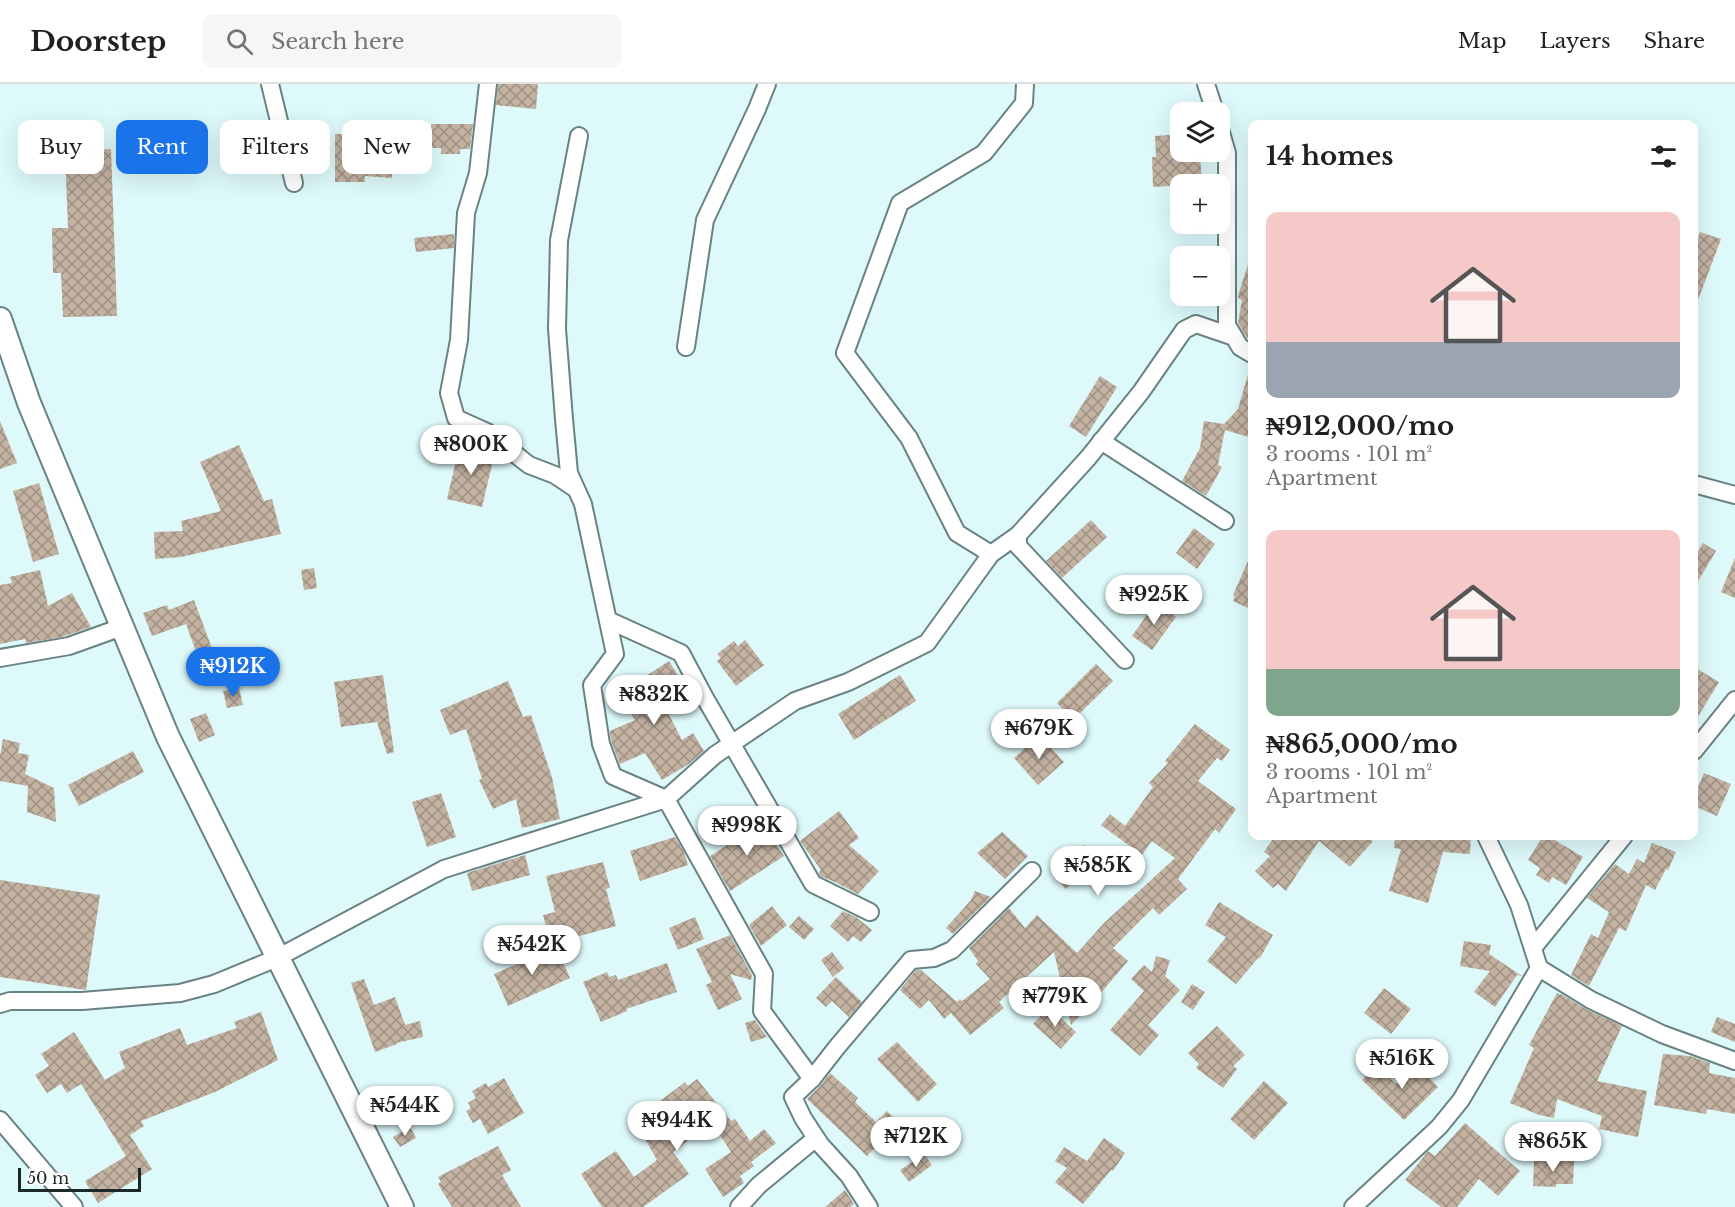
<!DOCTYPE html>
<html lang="en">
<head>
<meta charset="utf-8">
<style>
	:root { --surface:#fff; --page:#f6f6f6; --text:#202124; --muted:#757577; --line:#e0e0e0; --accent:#1a73e8 }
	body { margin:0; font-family:"Libre Baskerville",serif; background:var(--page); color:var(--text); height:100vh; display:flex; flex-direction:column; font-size:22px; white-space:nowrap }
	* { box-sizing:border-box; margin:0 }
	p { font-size:20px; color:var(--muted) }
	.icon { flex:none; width:33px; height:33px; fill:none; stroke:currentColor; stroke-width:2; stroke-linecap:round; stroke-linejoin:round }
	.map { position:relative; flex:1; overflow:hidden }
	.details { position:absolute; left:1248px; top:36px; width:450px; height:720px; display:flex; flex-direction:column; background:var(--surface); border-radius:12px; box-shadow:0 6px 24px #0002 }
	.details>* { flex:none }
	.hud { position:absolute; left:18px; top:36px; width:570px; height:54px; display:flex; gap:12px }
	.tools { position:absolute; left:1170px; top:18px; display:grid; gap:12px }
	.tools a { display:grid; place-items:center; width:60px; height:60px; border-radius:12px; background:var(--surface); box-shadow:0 6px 24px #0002; font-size:30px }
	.scale { position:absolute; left:18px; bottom:15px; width:123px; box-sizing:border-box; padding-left:6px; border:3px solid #1d2828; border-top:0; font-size:16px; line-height:21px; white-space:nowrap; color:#1d2828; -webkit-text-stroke:4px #fff; paint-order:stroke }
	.price { position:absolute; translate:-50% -51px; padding:0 14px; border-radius:21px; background:#fff; color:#222; font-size:20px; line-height:39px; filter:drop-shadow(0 2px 3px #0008) }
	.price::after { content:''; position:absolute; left:50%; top:36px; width:18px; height:14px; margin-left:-9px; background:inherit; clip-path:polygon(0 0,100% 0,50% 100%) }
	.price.selected { background:var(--accent); color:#fff }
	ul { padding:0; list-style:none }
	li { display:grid; align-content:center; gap:12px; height:318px; padding:0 18px }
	li span { display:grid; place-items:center; height:186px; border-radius:12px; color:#555 }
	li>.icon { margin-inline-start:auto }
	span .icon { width:108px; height:108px; fill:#fffc; stroke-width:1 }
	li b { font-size:26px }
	h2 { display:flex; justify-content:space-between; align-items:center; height:72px; padding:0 18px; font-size:26px }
	.chip { padding:0 21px; border-radius:12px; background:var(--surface); box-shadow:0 6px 24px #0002; font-size:21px; line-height:54px }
	.chip.selected { background:var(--accent); color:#fff }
	header { display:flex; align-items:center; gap:36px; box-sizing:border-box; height:84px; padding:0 30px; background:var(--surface); border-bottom:2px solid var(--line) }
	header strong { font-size:28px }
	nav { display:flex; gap:33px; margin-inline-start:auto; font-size:21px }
	.search { width:420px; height:54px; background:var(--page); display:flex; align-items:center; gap:15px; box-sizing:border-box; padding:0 21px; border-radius:12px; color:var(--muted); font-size:22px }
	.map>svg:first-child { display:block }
</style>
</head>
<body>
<header>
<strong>Doorstep</strong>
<div class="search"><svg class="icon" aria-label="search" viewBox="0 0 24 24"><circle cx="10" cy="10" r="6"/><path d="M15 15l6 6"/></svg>Search here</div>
<nav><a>Map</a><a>Layers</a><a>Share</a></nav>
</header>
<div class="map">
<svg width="1735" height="1123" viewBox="0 0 1735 1123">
	<defs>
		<pattern id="building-cross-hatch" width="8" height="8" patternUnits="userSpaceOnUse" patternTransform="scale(1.5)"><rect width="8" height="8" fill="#c3b2a2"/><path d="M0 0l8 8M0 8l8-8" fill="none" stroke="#9e9184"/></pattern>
	</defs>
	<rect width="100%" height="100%" fill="#ddf9fa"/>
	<g fill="url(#building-cross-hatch)">
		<path d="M498,0H538L536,25L496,21Z"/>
		<path d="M431,40H473L470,65H460V70H441V64H431Z"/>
		<path d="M378,45L395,46L392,94L365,92V98H335V50H378Z"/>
		<path d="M1180,50V72L1200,70L1202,100L1153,103L1152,73H1156L1155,52Z"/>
		<path d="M111,65L117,232L63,233L61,189H53L52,144H68L65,67Z"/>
		<path d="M1700,148L1721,155L1695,224L1694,165Z"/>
		<path d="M454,150V164L416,168L414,154Z"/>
		<path d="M1250,174H1252V258L1248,255L1238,239L1242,216L1238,214V212Z"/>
		<path d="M1249,287L1252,288V354L1225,346L1218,381L1222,383L1206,412L1182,397L1200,364L1204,337L1224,340L1238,325Z"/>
		<path d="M1100,292L1117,303L1086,353L1069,342Z"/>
		<path d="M0,337L17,379L0,385Z"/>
		<path d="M460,360L495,368L482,423L447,415Z"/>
		<path d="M239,361L264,417L272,415L281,450L181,473L155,475L154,448L183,447L181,437L221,427L200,378Z"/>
		<path d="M39,399L59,470L33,478L13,407Z"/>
		<path d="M1091,436L1107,453L1062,494L1046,477Z"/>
		<path d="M1194,444L1215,460L1197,485L1176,469Z"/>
		<path d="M1703,459L1716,467L1694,504V474Z"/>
		<path d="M1252,468V526L1233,517L1235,513L1233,511Z"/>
		<path d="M1735,474V514L1721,508Z"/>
		<path d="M314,484L317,504L304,506L301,486Z"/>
		<path d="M40,486L48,522L72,509L91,543L62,553L26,559L25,555L0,560V501L12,499L10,493Z"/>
		<path d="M194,516L213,567L198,573L186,540L152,552L143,529L167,521L169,526Z"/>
		<path d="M1156,518L1176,533L1152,566L1132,552Z"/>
		<path d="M745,556L764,581L736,602L717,577L721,574L717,570L734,557L738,562Z"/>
		<path d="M669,577L683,599L660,613L682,656L693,649L704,667L689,680L662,696L645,669L620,680L611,657L610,647L635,636L618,610Z"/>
		<path d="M1096,580L1113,597L1073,636L1057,619Z"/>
		<path d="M1694,583L1719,598L1694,639Z"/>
		<path d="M383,591L394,668L387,670L377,638L341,643L334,598Z"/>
		<path d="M900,591L916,617L854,656L838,630Z"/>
		<path d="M508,597L523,633L531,631L552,693L560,735L522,744L516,715L493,725L479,696L482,695L466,645L450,651L440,626Z"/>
		<path d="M239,604L243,621L227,624L223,607Z"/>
		<path d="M206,629L215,651L199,658L190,635Z"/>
		<path d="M1195,640L1230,666L1222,677L1217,674L1198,697L1236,725L1219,749L1215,745L1178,795L1187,805L1159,831L1153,824L1113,864L1128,877L1094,917L1071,941L1054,868L999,918L1004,924L970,951L951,929L944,935L929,916L920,925L900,906L916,886H921L957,918L960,915L962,917L990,895L976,880L978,877L969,864L1009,824L1025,844L1037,831L1077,869L1104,839L1175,774L1152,757L1142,771L1101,741L1110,730L1125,742L1153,703L1149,699L1168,679L1165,677Z"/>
		<path d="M1039,651L1064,678L1038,701L1014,674Z"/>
		<path d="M3,655L20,659L18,669L29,671L25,690L54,704L56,738L27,728L28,702L0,697V672Z"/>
		<path d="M133,667L144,688L79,722L68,701Z"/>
		<path d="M1704,689L1731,700L1717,732L1694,722V713Z"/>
		<path d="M441,709L456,753L427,763L412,718Z"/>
		<path d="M839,727L859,754L849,761L879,787L858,810L835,798L820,792L819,789L821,786L800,757Z"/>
		<path d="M762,739L784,772L730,807L710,772Z"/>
		<path d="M1002,748L1028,772L1005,795L977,769Z"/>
		<path d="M1275,752H1366L1373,757L1350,783L1319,757L1286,807L1278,800L1273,804L1255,787L1270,772L1264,768Z"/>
		<path d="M1395,752H1471L1470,770L1443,768L1428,819L1389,807L1401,765L1394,764Z"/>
		<path d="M1543,752H1548L1583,773L1566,801L1552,793L1549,799L1536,791L1540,784L1528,776Z"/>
		<path d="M675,753L684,768L688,781L640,797L630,767Z"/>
		<path d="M1652,759L1676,768L1668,786L1666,785L1655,806L1646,801L1626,847L1619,844L1589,902L1571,891L1591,850L1598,854L1609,828L1587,814L1615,780L1629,790L1637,775L1644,779Z"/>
		<path d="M1084,761L1104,785L1090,797L1085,791L1065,805L1053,787L1071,775L1070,773Z"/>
		<path d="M525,771L530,791L472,807L467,789Z"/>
		<path d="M603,778L610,804L606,805L616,842L551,860L543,831L555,828L546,792Z"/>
		<path d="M0,796L100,811L86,906L0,893Z"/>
		<path d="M975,807L991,813L953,850L946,844L971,816Z"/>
		<path d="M1219,818L1273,851L1260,874L1259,873L1236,900L1207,877L1226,853L1205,841Z"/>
		<path d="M772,822L787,841L761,862L749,841Z"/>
		<path d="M843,827L856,833L872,846L861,858L853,852L848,858L830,842Z"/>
		<path d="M799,832L814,845L804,856L789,843Z"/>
		<path d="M695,833L704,855L678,866L669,844Z"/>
		<path d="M730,851L752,891L751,896L730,890L742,915L718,926L706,901L712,898L696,865Z"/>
		<path d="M1464,857L1491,861L1489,870L1522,892L1517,891L1495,923L1474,908L1490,887L1460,882Z"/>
		<path d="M556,863L570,894L508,922L494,890Z"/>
		<path d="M832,868L844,884L833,893L821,876Z"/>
		<path d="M1156,872L1170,876L1165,892L1180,906L1148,941L1159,951L1140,972L1110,946L1144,907L1131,895L1144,881L1152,888Z"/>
		<path d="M667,879L677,908L626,925L627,927L601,938L583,898L607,888L609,893L616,891L618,896Z"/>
		<path d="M836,893L862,918L849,933L832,917L826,923L816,914Z"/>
		<path d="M364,895L374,921L395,913L405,941L420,937L423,953L396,959L397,960L375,968L351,899Z"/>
		<path d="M1192,900L1205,908L1193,926L1181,918Z"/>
		<path d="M1384,904L1411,925L1391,950L1364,929Z"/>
		<path d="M1557,909L1560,911L1561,910L1586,925L1622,942L1597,997L1647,1007L1638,1053L1599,1045L1602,1032L1557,1015L1554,1034L1539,1031L1510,1019L1534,964L1529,961Z"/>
		<path d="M1049,923L1076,948L1061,965L1033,940Z"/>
		<path d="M261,928L278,976L215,1008L141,1037L144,1042L130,1051L152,1085L98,1119L85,1097L126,1072L81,1000L67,1009L61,1000L47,1009L35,991L49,982L41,970L74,948L105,996L125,984L119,968L180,944L187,961L237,944L234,938Z"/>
		<path d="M1717,933L1735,940V958L1711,948Z"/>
		<path d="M755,936L767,953L751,958L745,939Z"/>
		<path d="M1217,942L1245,971L1233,982L1237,985L1223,1004L1196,984L1199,980L1188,969Z"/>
		<path d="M897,958L937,1000L918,1018L877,975Z"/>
		<path d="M1663,970L1690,972L1710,979L1709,989L1735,994V1030L1707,1025L1706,1030L1654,1021Z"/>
		<path d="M1417,981L1438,1003L1404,1036L1362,996L1377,982L1396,1000Z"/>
		<path d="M830,989L858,1014L855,1018L876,1038L887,1027L899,1039L867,1072L807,1015L819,1003Z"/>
		<path d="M504,994L524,1029L488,1050L480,1035L473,1039L466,1027L471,1024L468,1019L476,1014L472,1007L486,999L488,1003Z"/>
		<path d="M697,995L731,1037L735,1035L750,1057L764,1045L776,1059L751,1078L754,1082L740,1092L744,1099L723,1113L705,1085L731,1068L712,1039L673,1068L689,1090L643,1123H602L581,1090L616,1067L634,1093L657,1076L637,1041L665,1025L660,1017L685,998L688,1002Z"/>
		<path d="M1264,997L1288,1019L1254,1056L1230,1035Z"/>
		<path d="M387,1003L396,1020L377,1031L368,1014Z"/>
		<path d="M1465,1039L1520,1087L1498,1112L1479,1095L1457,1123H1441L1405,1096L1425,1071L1428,1067L1435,1072Z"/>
		<path d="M410,1043L416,1054L400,1063L393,1053Z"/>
		<path d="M1104,1054L1125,1069L1113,1087L1111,1086L1083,1120L1055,1098L1067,1084L1055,1077L1064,1063L1087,1077Z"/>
		<path d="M498,1062L511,1086L502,1091L521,1123H452L438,1100L441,1098L438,1093Z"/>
		<path d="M924,1070L932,1081L909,1098L900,1086Z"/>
		<path d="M1534,1075L1574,1077L1573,1100H1556V1103L1533,1102Z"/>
		<path d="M845,1106L854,1120L850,1123H825Z"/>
	</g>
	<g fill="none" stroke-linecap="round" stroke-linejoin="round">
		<g stroke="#698384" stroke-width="20">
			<g id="street">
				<path d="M270,0L294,99"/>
				<path d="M488,0L478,89L466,129L459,256L449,309L456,334L487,348L529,381L555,391L576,405"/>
				<path d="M1206,0L1215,28"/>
				<path d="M1220,45L1227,69V241L1240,263L1252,270"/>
				<path d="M579,52L559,156L557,245L564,335L569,389L583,420L615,570L592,601L601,660L613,692L666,715L764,890L762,927L812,995"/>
				<path d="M686,263L705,136L757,25L767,0"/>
				<path d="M1101,357L1225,437"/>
				<path d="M1694,400L1735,411"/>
				<path d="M991,470L957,449L909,354L845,269L900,119L984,69L1024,19L1025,0"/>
				<path d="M608,536L681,569L705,614L813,800L870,828"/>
				<path d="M0,574L69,562L122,543"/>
				<path d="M1125,576L1018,462V451L1088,374L1141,308L1184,246L1196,240L1234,253"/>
				<path d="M1694,667L1735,616"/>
				<path d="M1486,752L1519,821L1539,884L1591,916L1662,950L1735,977"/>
				<path d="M1533,864L1624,752"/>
				<path d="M0,920L10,917H82L180,909L214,900L277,874L444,785L666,715L715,671L795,617L848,598L927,559L991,470L1018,451"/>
				<path d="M0,1036L74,1123"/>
				<path d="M739,1123L759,1101L816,1054"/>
				<path d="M869,1123L849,1092L820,1060L803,1034L793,1013L812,995L837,963L911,876L934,874L952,866L1032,787"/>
				<path d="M1353,1123L1439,1043L1461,1016L1539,884"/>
			</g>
		</g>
		<g stroke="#698384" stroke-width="26">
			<path id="secondary" d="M0,235L29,319L168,653L402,1123"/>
		</g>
		<use href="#street" stroke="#fff" stroke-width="16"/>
		<use href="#secondary" stroke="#fff" stroke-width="22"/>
	</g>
</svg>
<div class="tools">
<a><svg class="icon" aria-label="layers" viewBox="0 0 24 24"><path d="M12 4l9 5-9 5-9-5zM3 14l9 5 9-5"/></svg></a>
<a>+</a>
<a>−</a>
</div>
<div class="scale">50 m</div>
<b class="price" style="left:471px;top:392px">₦800K</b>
<b class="price" style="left:1154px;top:542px">₦925K</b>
<b class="price selected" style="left:233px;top:614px">₦912K</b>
<b class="price" style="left:654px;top:642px">₦832K</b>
<b class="price" style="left:1039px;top:676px">₦679K</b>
<b class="price" style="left:747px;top:773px">₦998K</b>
<b class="price" style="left:1098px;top:813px">₦585K</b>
<b class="price" style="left:532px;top:892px">₦542K</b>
<b class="price" style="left:1055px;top:944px">₦779K</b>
<b class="price" style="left:1402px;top:1006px">₦516K</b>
<b class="price" style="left:405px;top:1053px">₦544K</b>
<b class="price" style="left:677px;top:1068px">₦944K</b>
<b class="price" style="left:916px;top:1084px">₦712K</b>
<b class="price" style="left:1553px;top:1089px">₦865K</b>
<div class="hud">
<a class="chip">Buy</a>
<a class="chip selected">Rent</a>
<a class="chip">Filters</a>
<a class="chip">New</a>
</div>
<section class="details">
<h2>14 homes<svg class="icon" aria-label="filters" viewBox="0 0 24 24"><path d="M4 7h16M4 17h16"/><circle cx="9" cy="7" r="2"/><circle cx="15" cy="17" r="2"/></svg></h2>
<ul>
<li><span style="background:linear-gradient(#f6c9c9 70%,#9aa5b1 0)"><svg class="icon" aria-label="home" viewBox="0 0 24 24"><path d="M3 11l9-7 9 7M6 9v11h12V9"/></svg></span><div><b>₦912,000/mo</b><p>3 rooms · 101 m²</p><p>Apartment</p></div></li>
<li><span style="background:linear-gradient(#f6c9c9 75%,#7fa58c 0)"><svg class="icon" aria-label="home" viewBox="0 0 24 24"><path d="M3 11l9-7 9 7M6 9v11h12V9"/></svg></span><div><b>₦865,000/mo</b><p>3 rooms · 101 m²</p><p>Apartment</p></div></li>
</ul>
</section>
</div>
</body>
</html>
